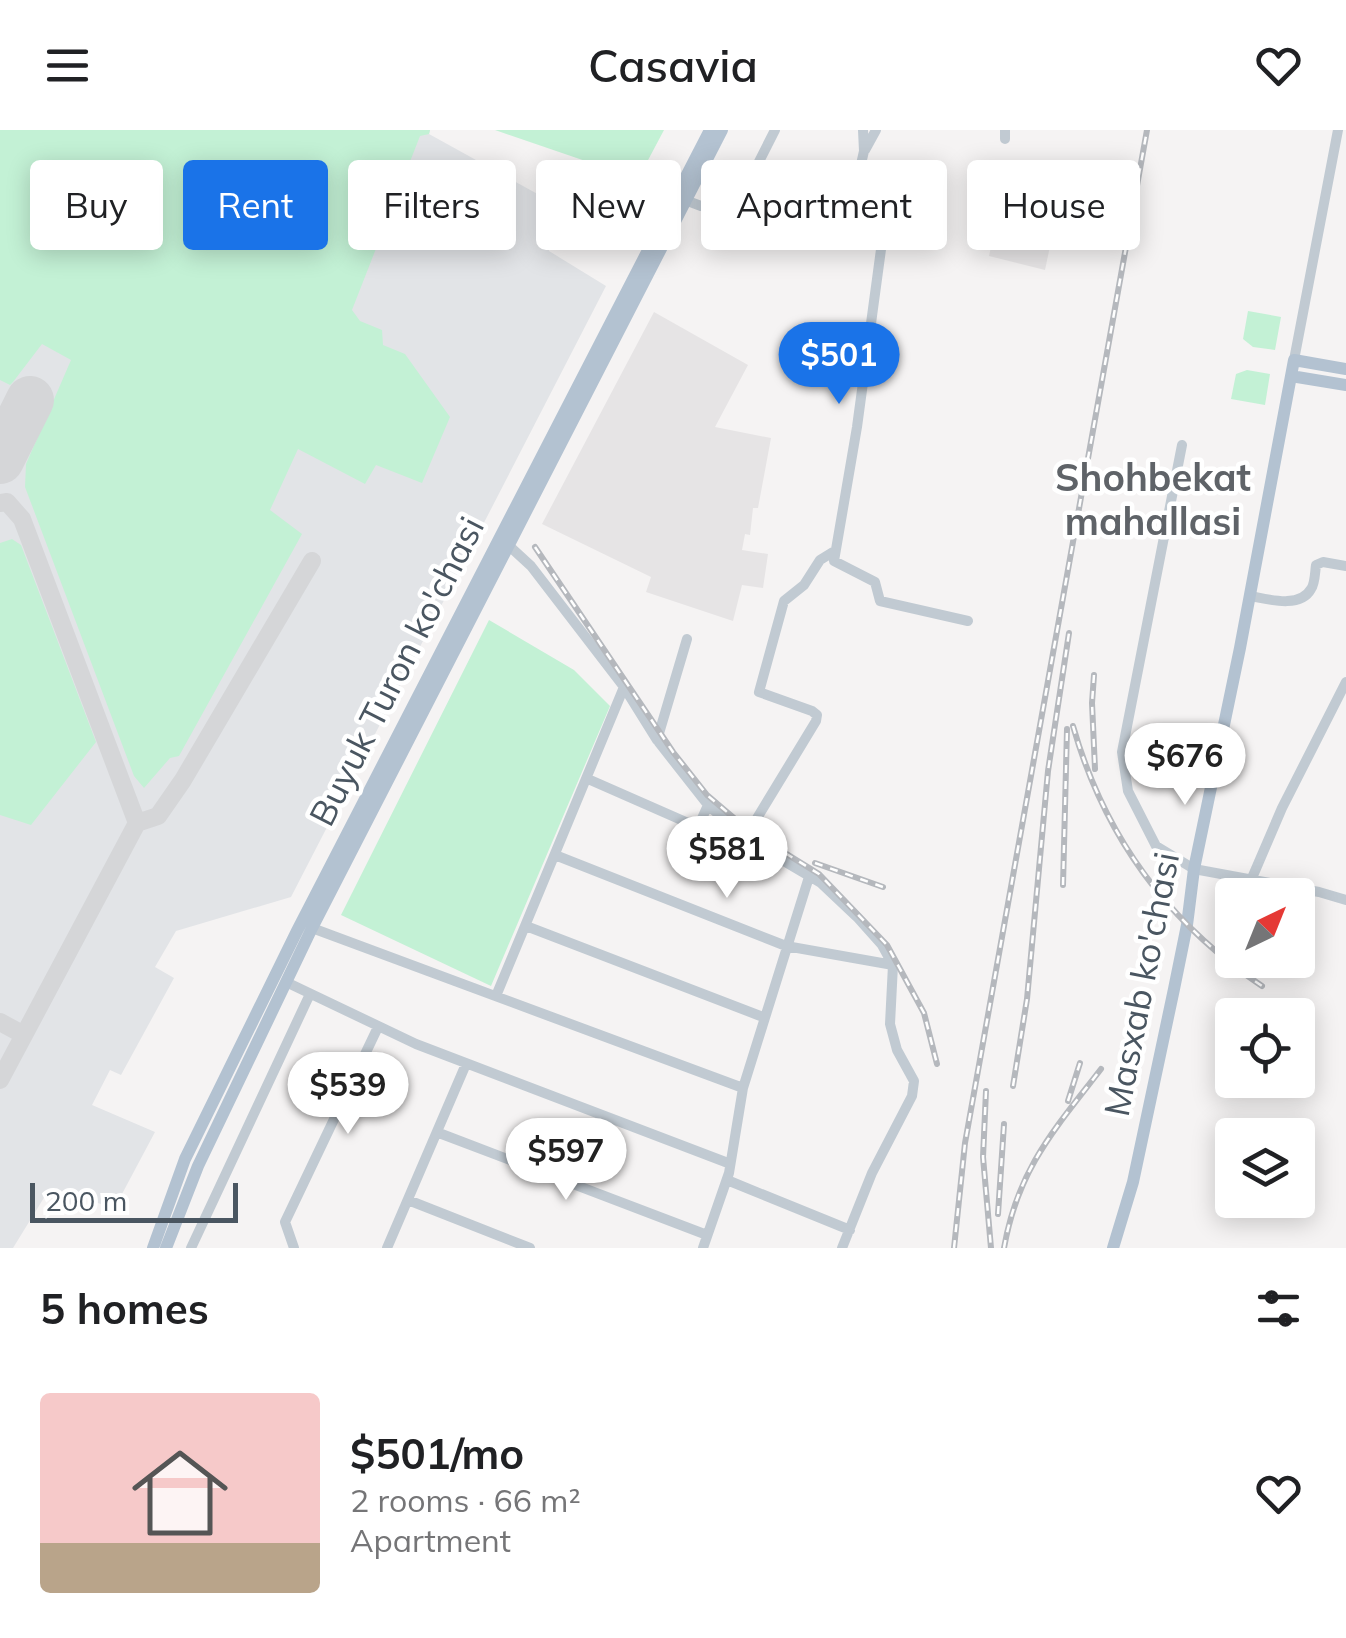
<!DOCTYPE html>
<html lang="en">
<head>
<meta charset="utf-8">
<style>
	:root { --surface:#fff; --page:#f2f2f2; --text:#202124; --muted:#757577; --line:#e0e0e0; --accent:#1a73e8 }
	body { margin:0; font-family:Mulish,sans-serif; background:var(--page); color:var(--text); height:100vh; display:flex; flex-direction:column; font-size:38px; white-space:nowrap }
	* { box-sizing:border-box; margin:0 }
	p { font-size:32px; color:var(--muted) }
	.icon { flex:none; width:55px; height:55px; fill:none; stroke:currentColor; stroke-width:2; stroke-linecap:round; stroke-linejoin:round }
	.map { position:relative; height:1118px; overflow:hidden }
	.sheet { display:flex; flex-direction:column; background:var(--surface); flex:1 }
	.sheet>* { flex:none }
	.top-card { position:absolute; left:30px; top:30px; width:1288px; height:90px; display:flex; gap:20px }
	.needle { width:65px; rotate:43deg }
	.buttons { position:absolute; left:1215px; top:748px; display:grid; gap:20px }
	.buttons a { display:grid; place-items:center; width:100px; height:100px; border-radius:10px; background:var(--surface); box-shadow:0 5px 25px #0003; font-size:50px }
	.scale { position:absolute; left:30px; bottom:25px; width:208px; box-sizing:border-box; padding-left:10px; border:5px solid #4a5661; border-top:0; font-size:28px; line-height:35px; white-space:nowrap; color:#4a5661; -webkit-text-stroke:8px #fff; paint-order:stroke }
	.price { position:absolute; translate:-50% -85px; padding:0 22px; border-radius:35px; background:#fff; color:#222; font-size:32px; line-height:65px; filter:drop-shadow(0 2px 5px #0008) }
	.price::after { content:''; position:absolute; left:50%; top:60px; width:30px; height:22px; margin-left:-15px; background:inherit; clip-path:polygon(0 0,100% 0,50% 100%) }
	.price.active { background:var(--accent); color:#fff }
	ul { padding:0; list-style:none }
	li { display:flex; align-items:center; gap:30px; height:250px; padding:0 40px }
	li+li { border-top:2px solid var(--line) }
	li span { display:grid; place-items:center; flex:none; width:280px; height:200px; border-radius:10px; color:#555 }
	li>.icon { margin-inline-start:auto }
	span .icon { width:120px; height:120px; fill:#fffc; stroke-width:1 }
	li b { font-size:42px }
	h2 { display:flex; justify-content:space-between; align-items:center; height:120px; padding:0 40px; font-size:42px }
	.chip { padding:0 35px; border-radius:10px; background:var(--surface); box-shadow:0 5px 25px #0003; font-size:35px; line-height:90px }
	.chip.active { background:var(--accent); color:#fff }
	header { display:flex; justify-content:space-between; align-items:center; height:130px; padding:0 40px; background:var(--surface); font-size:45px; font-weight:600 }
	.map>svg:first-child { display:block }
</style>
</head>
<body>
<header><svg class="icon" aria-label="menu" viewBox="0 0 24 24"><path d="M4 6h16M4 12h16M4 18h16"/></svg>Casavia<svg class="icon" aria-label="heart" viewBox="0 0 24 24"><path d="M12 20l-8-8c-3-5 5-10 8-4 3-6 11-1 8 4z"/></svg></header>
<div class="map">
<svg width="1346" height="1118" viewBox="0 0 1346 1118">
	<rect width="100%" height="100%" fill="#f5f3f3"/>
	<path fill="#e6e4e5" d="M1009,36L1065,45L1045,140L989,126Z
		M654,182L748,235L715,297L771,308L758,378H753L750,405L745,404L742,420L768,424L763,458L742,455L733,491L646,462L651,447L542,394Z"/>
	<path fill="#e2e4e7" d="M0,0H430L429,4L543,67L549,121L606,156L291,767L176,801L155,837L174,848L121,945L110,940L92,975L155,1002L114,1079L82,1067L72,1076L45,1066L13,1118H0Z"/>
	<path fill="#c3f1d5" d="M0,0H430L429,4L420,6L352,180L360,191L382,200L383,215L405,224L450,287L422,353L376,335L365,354L298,319L270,380L302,404L179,626L170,628L144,658L134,646L25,357L26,334L71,230L42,214L13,252L10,255L0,250Z
		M495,0H664L638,49Z
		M1248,181L1281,187L1275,220L1253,217L1243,209Z
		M1247,240L1270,244L1265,275L1231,269L1236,244Z
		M12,409L21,415L96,612L31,695L0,685V413Z
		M489,490L574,540L610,576L491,856L341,785Z"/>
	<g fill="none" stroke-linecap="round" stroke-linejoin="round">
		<path stroke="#d5d6d8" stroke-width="18" d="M0,373L7,372L22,389L137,693
			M0,892L24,905
			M0,950L137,693L158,686L183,650L312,431"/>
		<path stroke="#d5d6d8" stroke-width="48" d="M0,330L30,270"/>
		<path stroke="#c1cad2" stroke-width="10" d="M1005,0V9
			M865,20L876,0
			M685,70L701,76L837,97L882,112L857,297L834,431L875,452L880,471L968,491
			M734,81L775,0
			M837,97L857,52L864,21L863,0
			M1294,230L1338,0
			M1182,315L1122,622L1128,661L1156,716L1194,739L1319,762L1346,770
			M506,413L531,436L624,557L657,610L708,675L745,708L821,753L857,787L882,815L893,835L890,894L897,920L914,951L912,966L872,1043L842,1118
			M1250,466C1267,469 1300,479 1311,459C1315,454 1315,442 1316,435L1323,432L1346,436
			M657,610L687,509
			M588,649L695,696L699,695L708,675
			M745,708L816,591L817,585L812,581L759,562L784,471L804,455L820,430L833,422
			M555,725L786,816L893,835
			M1252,748L1282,678L1346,552
			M526,796L763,887
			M312,798L743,958
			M286,852L416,914L728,1033
			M496,866L624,557
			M439,1003L707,1105
			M727,1050L850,1100
			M408,1070L530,1118
			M191,1118L310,864
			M294,1118L285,1092L378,897
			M387,1118L466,934
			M703,1118L729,1043L743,958L809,747"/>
		<path stroke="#b3c2d1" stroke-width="12" d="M1291,246L1346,255
			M153,1118L185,1029L297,801L710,0
			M166,1118L198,1036L312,798L722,0
			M1113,1118L1133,1052L1174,859L1187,795L1194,739L1240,518L1294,230L1346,239"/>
		<g stroke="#b5b8bd" stroke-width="6">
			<path id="rail" d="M535,417L673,622L707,665L748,700L819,744L887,815L924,883L937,934
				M1094,545L1092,573L1095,639
				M1073,596C1104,705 1168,793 1262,856
				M815,733L883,757
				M1063,755L1067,599
				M1013,956L1027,869L1048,641L1069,503
				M986,961L983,1027L991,1118
				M1068,971L1080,933
				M998,1084L1004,994
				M954,1118L965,1013L1147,0
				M1004,1118C1018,1039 1054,1000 1101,939"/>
		</g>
		<use href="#rail" stroke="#fff" stroke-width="2.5" stroke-dasharray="8" stroke-linecap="butt"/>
	</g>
	<g text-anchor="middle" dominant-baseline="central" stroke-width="9" stroke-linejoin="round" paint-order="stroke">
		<g font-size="35" fill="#4a5661" stroke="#fff">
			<text transform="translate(396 541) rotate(-63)">Buyuk Turon ko'chasi</text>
			<text transform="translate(1141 854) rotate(-79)">Masxab ko'chasi</text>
		</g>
		<g font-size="38" font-weight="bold" fill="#5f6368" stroke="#fff">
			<text x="1153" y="347">Shohbekat<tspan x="1153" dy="44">mahallasi</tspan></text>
		</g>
	</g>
</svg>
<div class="buttons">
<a><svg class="needle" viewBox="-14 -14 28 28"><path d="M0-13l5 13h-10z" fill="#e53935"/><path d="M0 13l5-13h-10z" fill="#757577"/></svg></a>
<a><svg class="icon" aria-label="locate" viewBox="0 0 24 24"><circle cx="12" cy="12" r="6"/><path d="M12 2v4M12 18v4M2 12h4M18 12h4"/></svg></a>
<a><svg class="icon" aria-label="layers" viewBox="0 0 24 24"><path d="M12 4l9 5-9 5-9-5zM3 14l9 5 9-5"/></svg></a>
</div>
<div class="scale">200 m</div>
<b class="price active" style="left:839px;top:277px">$501</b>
<b class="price" style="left:1185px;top:678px">$676</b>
<b class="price" style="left:727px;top:771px">$581</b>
<b class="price" style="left:348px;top:1007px">$539</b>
<b class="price" style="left:566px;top:1073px">$597</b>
<div class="top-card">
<a class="chip">Buy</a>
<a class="chip active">Rent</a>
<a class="chip">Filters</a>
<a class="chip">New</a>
<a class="chip">Apartment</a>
<a class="chip">House</a>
</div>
</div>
<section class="sheet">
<h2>5 homes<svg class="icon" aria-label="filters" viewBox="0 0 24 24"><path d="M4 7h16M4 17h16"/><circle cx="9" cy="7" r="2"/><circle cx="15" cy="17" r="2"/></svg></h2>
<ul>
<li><span style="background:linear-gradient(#f6c9c9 75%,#b9a48a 0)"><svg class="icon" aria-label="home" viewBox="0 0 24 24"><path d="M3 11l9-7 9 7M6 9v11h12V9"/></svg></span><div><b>$501/mo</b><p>2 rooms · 66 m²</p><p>Apartment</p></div><svg class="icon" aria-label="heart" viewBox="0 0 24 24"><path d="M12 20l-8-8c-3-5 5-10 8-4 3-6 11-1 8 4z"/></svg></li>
</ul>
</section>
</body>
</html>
